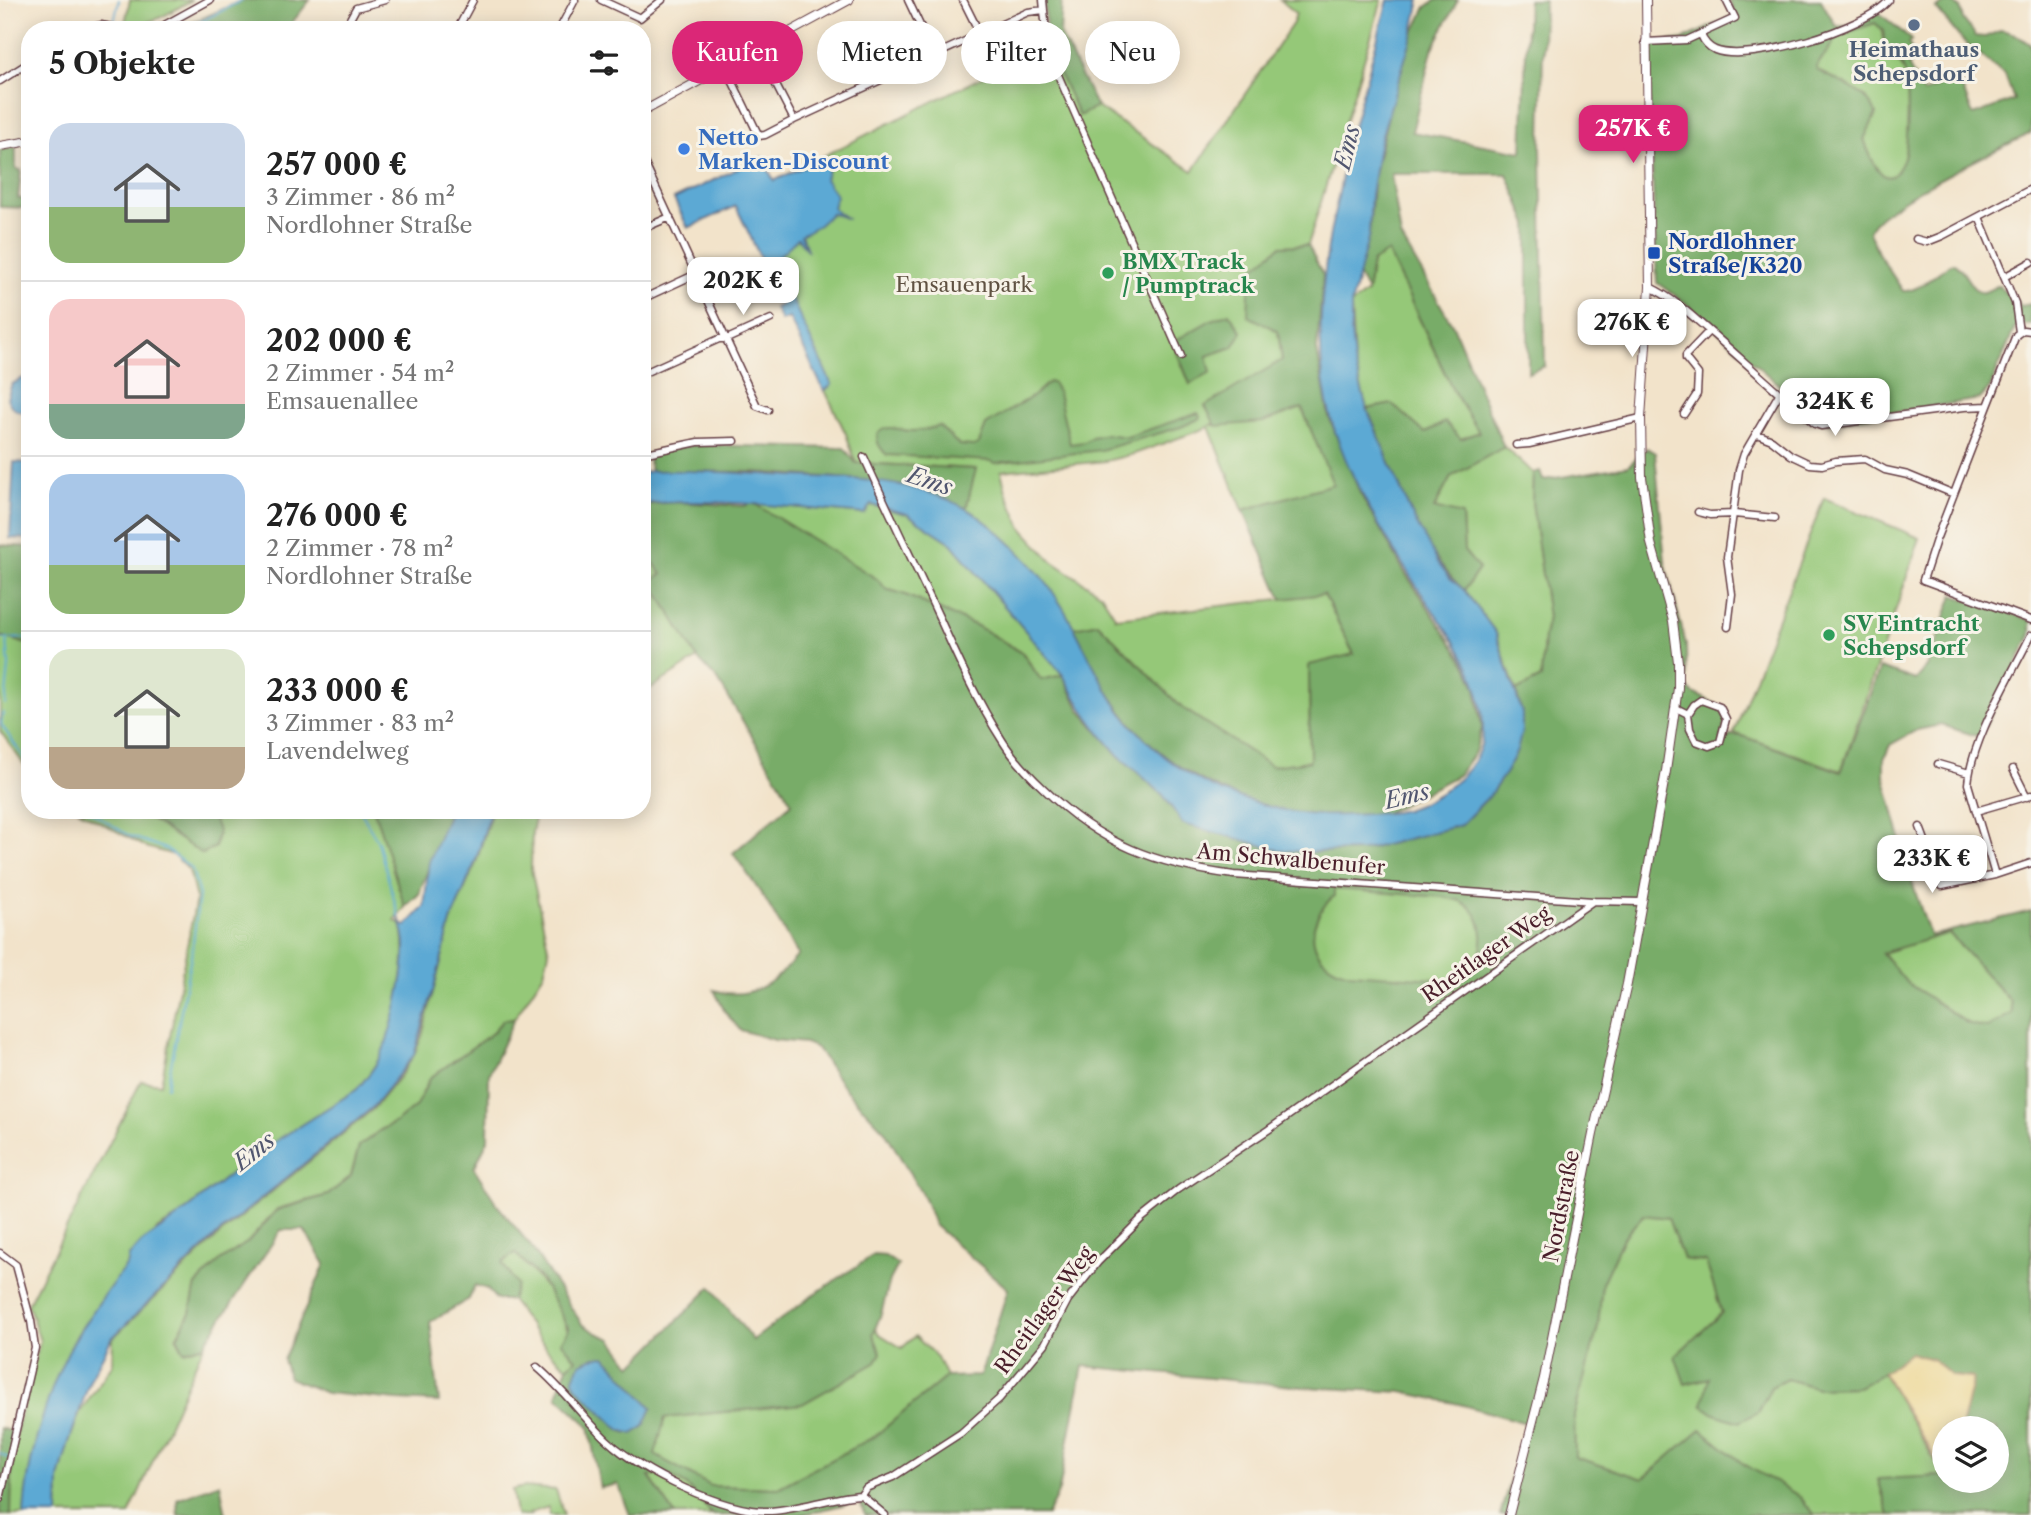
<!DOCTYPE html>
<html lang="de">
<head>
<meta charset="utf-8">
<style>
	:root { --surface:#fff; --page:#f2f2f2; --text:#222; --muted:#767676; --line:#e0e0e0; --accent:#db2777 }
	body { margin:0; font-family:"Libre Caslon Text",serif; background:var(--page); color:var(--text); height:100vh; display:flex; flex-direction:column; font-size:26px; white-space:nowrap }
	* { box-sizing:border-box; margin:0 }
	p { font-size:23px; color:var(--muted) }
	.icon { flex:none; width:38px; height:38px; fill:none; stroke:currentColor; stroke-width:2; stroke-linecap:round; stroke-linejoin:round }
	.map { position:relative; flex:1; overflow:hidden }
	.details { position:absolute; left:21px; top:21px; width:630px; height:798px; display:flex; flex-direction:column; background:var(--surface); border-radius:28px; box-shadow:0 4px 18px #0003 }
	.details>* { flex:none }
	.guide { position:absolute; left:672px; top:21px; width:665px; height:63px; display:flex; gap:14px }
	.controls { position:absolute; left:1932px; top:1416px; display:grid; gap:14px }
	.controls a { display:grid; place-items:center; width:77px; height:77px; border-radius:50%; background:var(--surface); box-shadow:0 4px 18px #0003; font-size:35px }
	.price { position:absolute; translate:-50% -60px; padding:0 16px; border-radius:14px; background:#fff; color:#222; font-size:23px; line-height:46px; filter:drop-shadow(0 2px 4px #0008) }
	.price::after { content:''; position:absolute; left:50%; top:42px; width:21px; height:16px; margin-left:-10px; background:inherit; clip-path:polygon(0 0,100% 0,50% 100%) }
	.price.active { background:var(--accent); color:#fff }
	ul { padding:0; list-style:none }
	li { display:flex; align-items:center; gap:21px; height:175px; padding:0 28px }
	li+li { border-top:2px solid var(--line) }
	li span { display:grid; place-items:center; flex:none; width:196px; height:140px; border-radius:21px; color:#555 }
	li>.icon { margin-inline-start:auto }
	span .icon { width:84px; height:84px; fill:#fffc; stroke-width:1 }
	li b { font-size:30px }
	h2 { display:flex; justify-content:space-between; align-items:center; height:84px; padding:0 28px; font-size:30px }
	.pill { padding:0 24px; border-radius:32px; background:var(--surface); box-shadow:0 4px 18px #0003; font-size:24px; line-height:63px }
	.pill.active { background:var(--accent); color:#fff }
	.map>svg:first-child { display:block }
</style>
</head>
<body>
<div class="map">
<svg width="2031" height="1515" viewBox="0 0 2031 1515">
	<rect width="100%" height="100%" fill="#f7f3e8"/>
	<filter id="ink" filterUnits="userSpaceOnUse"><feTurbulence type="fractalNoise" baseFrequency=".0143" numOctaves="2"/><feDisplacementMap in="SourceGraphic" scale="14" xChannelSelector="R" yChannelSelector="G"/><feConvolveMatrix kernelMatrix="1 2 1 2 8 2 1 2 1" color-interpolation-filters="sRGB"/></filter>
	<filter id="wash" filterUnits="userSpaceOnUse"><feTurbulence type="fractalNoise" baseFrequency=".00686" numOctaves="4" result="noise"/><feDisplacementMap in="SourceGraphic" scale="28" xChannelSelector="R" yChannelSelector="G"/><feGaussianBlur stdDeviation="1.57" result="paint"/><feColorMatrix in="noise" values="0 0 0 0 0 0 0 0 0 0 0 0 0 0 0 0 0 1.4 0 .05"/><feComposite in="paint" operator="in"/></filter>
	<g filter="url(#wash)">
		<rect width="100%" height="100%" fill="#f2e3ca"/>
		<path fill="#95c878" stroke="#707452" stroke-width="2" fill-rule="evenodd" d="M130,0H192C170,12 151,27 125,23Z
			M1280,0H1382L1308,245L1280,246L1278,331L1282,360L1211,425L1263,422L1302,408L1334,485L1243,510L1209,427L1134,454L1106,461L1001,471L1006,492L1022,528L1052,561L1101,594L1116,618L1324,594L1354,655L1309,665L1310,761L1271,766L1181,707L1098,623L1074,628C1048,579 1010,542 966,509L975,469L856,463L846,434L736,206L688,228L674,199L762,157L774,181L1046,45L1079,115L1097,107L1193,171L1293,23L1296,13ZM1173,343L1233,347L1207,356L1190,384Z
			M1875,23C1886,31 1880,37 1885,47C1890,57 1901,61 1905,73C1909,88 1909,145 1903,160C1887,200 1870,158 1864,139L1876,114L1854,90L1817,70L1816,67L1839,35Z
			M1388,252L1453,391L1479,432L1461,439L1425,434L1392,404L1367,409L1354,361L1351,305L1367,292L1372,262Z
			M1504,447L1533,473L1532,502L1548,617L1544,637L1541,678L1516,691L1496,633L1464,590L1479,569L1464,551L1462,516L1434,509L1451,477Z
			M1824,498L1920,538L1841,771L1734,733Z
			M753,503L864,514L871,505L907,514L950,542L1063,675L1041,680L1023,653L977,626L903,594L886,589L876,579Z
			M642,548L662,574L651,582L698,658L642,694Z
			M0,636L30,645V773L0,731Z
			M78,810H137L202,854L215,847L218,831L209,810H374L405,907L395,921L401,924C411,955 395,1030 379,1059C373,1070 365,1080 356,1090L268,1146L234,1171L178,1217L158,1229L128,1263L77,1335L54,1384L34,1449L29,1474L24,1515H10L12,1457L16,1433L40,1341L28,1304L141,1081L161,1084L196,899L189,870L174,855L146,847Z
			M492,810H537L532,832L531,869L549,952L544,973L514,1019L503,1020L491,1034L430,1078L417,1105L396,1122L380,1130L359,1146L351,1176L328,1195L277,1209L248,1242L220,1261L196,1285L190,1313L176,1337L184,1351L204,1345L129,1515H58L59,1478L68,1445L80,1412L112,1365L113,1338L219,1235L373,1109L401,1075L414,1055L422,1036L452,918L476,863Z
			M1300,884L1582,903L1366,1054L1281,953Z
			M1949,933L2010,1001L2013,1013L1987,1029L1967,1023L1906,982L1882,952Z
			M1643,1215L1668,1218L1683,1259L1706,1262L1722,1313L1675,1356L1759,1411L1771,1387L1787,1379L1818,1388L1858,1387L1883,1373L1944,1476L1878,1480L1889,1515H1815L1799,1496L1742,1463L1701,1429L1643,1479L1575,1457L1574,1415L1598,1327L1602,1283L1623,1238Z
			M514,1252C549,1287 565,1311 576,1359L567,1367L548,1350L511,1300L517,1285L502,1263Z
			M875,1326L878,1333L902,1348L915,1336L937,1357L946,1377L874,1437L778,1488L711,1486L654,1455L664,1418L802,1404L875,1363L881,1353L872,1334Z
			M663,1472L686,1485L713,1515H675L649,1476Z
			M524,1487L556,1490L564,1515H550L548,1507L530,1513L531,1515H516L512,1490Z"/>
		<path fill="#78ac68" stroke="#61664a" stroke-width="2" fill-rule="evenodd" d="M243,0H310L286,30H176Z
			M1045,0H1062L1060,34L1097,107L1079,116L1046,45Z
			M1436,0H1458L1432,50L1412,132L1522,152L1528,0H1544L1541,148L1545,366L1528,373V224L1507,174H1391L1401,237L1453,326L1504,447L1451,477L1434,508L1462,515L1464,551L1479,569L1464,590C1416,548 1394,467 1367,409L1392,404L1425,433L1445,422L1461,439L1479,432L1453,390L1388,252L1372,262L1367,292L1358,275L1369,234L1374,174L1390,107L1412,36L1426,7Z
			M1729,0H1821L1836,26C1849,28 1868,21 1878,12L1912,40L1908,43L1917,60L1908,65L1923,93L1958,76L1973,115L2014,100L2005,75L1961,39L1936,8L1949,1L1960,7L1963,19L1976,36L1985,37L2002,30L2015,34L2031,45V133C2003,147 1873,207 1869,232L1878,253L1903,291C1918,293 1938,271 1952,263C1966,268 1971,295 1984,292C1988,291 1995,287 1999,285C2004,295 2015,297 2021,306L2031,304V325L2021,324L2015,327L1990,388L1980,399L1828,423L1819,420L1683,301L1657,283L1647,44L1684,39L1735,15ZM1875,23L1883,30L1885,48C1893,55 1902,62 1905,73C1909,89 1909,145 1903,160C1887,200 1870,158 1864,139L1876,114C1870,92 1836,81 1817,70L1816,67L1839,35Z
			M16,147V169L21,170L18,198L30,201V208L0,207V150Z
			M1308,245L1323,275L1317,350L1329,417L1360,493L1404,571L1467,666L1476,688L1482,728L1475,752L1458,775L1384,814C1369,813 1356,816 1341,817C1324,818 1304,815 1288,812C1223,798 1162,765 1122,712C1103,687 1088,657 1074,628L1098,623L1181,707L1271,766L1310,761L1309,665L1354,654L1324,594L1282,599L1243,510L1333,484L1302,408L1263,422L1216,426L1205,406L1282,360L1278,331L1248,316L1250,271L1280,246Z
			M1229,313L1242,332L1233,347L1207,356L1211,372L1190,384L1173,342L1211,320Z
			M1049,382L1054,384L1058,393L1070,444L1084,442L1092,437L1106,434L1127,437L1198,413L1201,418L1181,427L1101,450L995,463L991,461L887,455C877,446 870,430 889,428C897,427 904,431 911,431C921,431 930,429 939,426L959,445L974,446L979,443L986,425L1033,396Z
			M695,445L844,448L856,463L976,469L966,509L923,490L853,479L753,472L651,471L647,454Z
			M1647,448L1655,453L1665,562L1686,645L1687,687L1693,693L1716,704L1726,719L1721,738L1725,740L1731,735L1742,736L1841,772L1880,668L1916,680L1927,667L1953,595L2031,620V635L1980,737L1941,725L1917,730L1890,745L1884,759V775L1913,885L1930,936L2031,911V1515H1889L1878,1479L1944,1476V1480H1997V1428H1961L1972,1378L1952,1376L1932,1359L1883,1373L1858,1387L1818,1388L1787,1379L1771,1387L1759,1411L1740,1422L1714,1414L1702,1405L1709,1378L1685,1384L1675,1356L1722,1313L1706,1262L1683,1259L1668,1218L1643,1215L1623,1238L1602,1283L1598,1327L1574,1415L1575,1457L1643,1479L1701,1429L1742,1463L1799,1496L1815,1515H1500L1526,1423L1459,1404L1402,1392L1303,1387L1083,1366L1059,1491L1047,1515H865L859,1501L800,1515H713L686,1485L663,1472L649,1477L675,1515H630L618,1484L600,1488L589,1426L557,1396L567,1367L576,1359L561,1342L569,1329L541,1279L515,1253L502,1263L517,1285L511,1300H497L487,1289L475,1285L469,1299L430,1322L439,1402L397,1400L326,1393L289,1378L283,1360L325,1264L304,1230H281L204,1345L184,1351L177,1337L190,1313L196,1285L220,1261L248,1242L277,1210L328,1195L351,1176L359,1146L381,1130L396,1122L417,1105L430,1078L491,1034L503,1020L514,1019L489,1074L488,1140L474,1168L498,1206L530,1245L582,1324L597,1333L612,1339L632,1366L711,1287L753,1340L813,1295L874,1255L885,1256L898,1265L890,1280L881,1314L873,1334L881,1353L875,1363L802,1404L665,1418L655,1455L711,1486L778,1488L874,1437L946,1377L980,1376L1008,1289L934,1225L924,1198L885,1131L845,1089L817,1048L805,1043L774,1040L740,1030L725,1012L714,990C749,1002 777,982 798,955L765,899L733,853L792,803L718,680L697,658L651,581L662,574L642,548V505L675,502L744,506L753,503L877,579L886,589L903,594L977,626L1023,654L1041,680L1063,675L1080,710L1118,755L1163,795L1183,823L1279,850L1307,852L1361,851L1461,825L1489,796L1506,772L1517,751L1522,713L1516,691L1541,678L1544,637L1548,617L1532,502L1533,473L1540,471L1543,480L1628,466ZM1334,889L1444,897C1449,899 1455,899 1460,901C1485,912 1488,946 1473,967C1468,974 1458,977 1450,980L1350,973C1307,963 1302,924 1334,896ZM1949,933L2010,1001L2012,1013L1987,1028L1967,1023L1906,982L1882,953ZM595,1357L644,1426C636,1434 630,1435 620,1430L580,1364Z
			M0,545L30,547V645L0,636Z
			M137,810H210L218,831L215,847L202,854Z
			M374,810H450L419,894L405,907Z
			M0,1428L13,1432L11,1515H0Z
			M220,1483L226,1515H178L177,1499Z"/>
		<path fill="#eeda9e" stroke="#9c7c64" stroke-width="2" d="M1910,1353L1932,1359L1952,1376L1973,1378L1961,1428H1944V1473L1883,1373Z"/>
		<path fill="#5ba9d4" stroke="#526480" stroke-width="2" d="M1388,0H1420L1412,36L1379,145L1371,195L1369,234L1351,305V330L1354,361L1367,409L1410,511L1438,562L1450,578L1464,590L1496,633L1522,713V731L1517,751L1506,772L1489,796L1461,825L1361,851L1307,852L1279,850L1183,824L1163,795L1118,755L1102,736L1082,708L1063,675L950,542L907,514L871,505L864,514C790,507 716,498 642,504V473L651,471C697,470 743,473 790,476C849,478 912,479 965,508C999,527 1042,572 1062,606C1083,641 1098,680 1122,713C1146,744 1181,773 1217,789C1234,797 1253,801 1271,807C1305,817 1334,816 1368,814C1386,813 1398,814 1416,806C1446,793 1482,768 1483,731C1484,667 1443,629 1412,579C1380,529 1348,476 1331,419C1315,361 1320,299 1329,240C1333,213 1342,188 1344,160Z
			M762,157L774,181L824,157L830,162L825,179L836,195L833,209L848,219L832,213L819,225L801,235L808,252L798,238L774,261L832,385L824,391L789,318L781,321L775,308L782,304L736,206L688,228L674,199Z
			M23,378L30,379V411C19,414 11,409 7,398L12,384Z
			M14,462L30,463L28,539L10,538Z
			M450,810H491L475,863L452,918L434,988L414,1055L372,1108L218,1234L112,1338L90,1380L68,1445L59,1478L58,1515H24C26,1462 50,1379 78,1334C93,1309 111,1286 128,1263L129,1256L142,1242L178,1217L234,1171L268,1146L356,1090C365,1080 373,1070 379,1059C392,1034 409,963 404,936C403,929 400,921 398,915L403,925L406,926L424,907L429,862Z
			M605,1356L652,1408L644,1426L633,1434L620,1430L576,1387L573,1380L580,1364L595,1357Z"/>
		<g fill="none" stroke-linecap="round" stroke-linejoin="round">
			<path stroke="#5ba9d4" stroke-width="2" d="M113,26L119,0
				M185,30L242,0
				M0,639L30,638
				M5,704L9,666L7,640
				M3,713L1,724L30,767
				M88,810L130,836L166,849L192,869L199,895L192,951L167,1087
				M360,810L378,842L399,917
				M0,1453L8,1458"/>
		</g>
	</g>
	<g filter="url(#ink)">
		<g fill="none" stroke-linecap="round" stroke-linejoin="round">
			<g stroke="#633c43" stroke-width="9">
				<path id="minor" d="M601,0L640,18L662,0
					M908,0L934,55
					M963,0L980,34
					M1043,0L1048,52L1181,356
					M81,30L101,25L126,30
					M151,30L161,27L210,0
					M344,30L356,8L385,0
					M457,30L473,0
					M559,30L575,0
					M1701,35C1704,42 1708,47 1715,50C1749,64 1867,28 1889,0
					M1645,42L1687,40L1735,18L1726,0
					M758,50L794,120L1028,12L1044,10
					M726,68L759,136L765,135L794,120
					M0,81L30,62
					M642,158L757,406L768,410
					M1979,217L2015,303L2019,332
					M642,229L670,217
					M1916,239L1927,242L1942,236L2031,189
					M2004,277L2031,262
					M1650,287C1675,299 1693,317 1714,335C1748,365 1781,395 1815,424L1821,426L1964,407L1988,406L2016,335L2023,330L2031,331
					M642,299L696,274
					M642,374L719,339H727L771,319
					M1988,406L1936,540L1923,580L2031,620
					M1684,414L1697,394L1698,374L1686,359V355L1709,331
					M1757,434L1772,440L1791,455L1810,464L1822,465L1836,461L1865,459L1885,470L1908,475L1954,494
					M1516,445L1529,444L1641,418
					M642,454L698,442L735,441
					M864,457C888,511 914,563 939,617C958,659 977,701 1002,740C1013,758 1028,774 1044,789C1100,844 1157,865 1234,875L1593,901L1641,902
					M1698,512L1710,515L1734,514L1775,518
					M1728,627L1732,594L1727,557L1739,470L1744,454L1779,394
					M1676,708L1688,714L1690,729L1696,741L1709,746L1720,742L1726,719L1720,707L1701,700L1694,705L1688,714
					M1938,764L1969,773
					M2013,769L2027,797
					M1976,811L2031,795
					M1920,827L1942,886L1995,875L2031,863
					M1995,875L1968,784C1972,738 2010,678 2031,635
					M0,1253L16,1265L31,1321L35,1348L0,1499
					M537,1367C563,1389 583,1417 607,1440C641,1472 725,1513 771,1511C802,1509 830,1497 861,1495L866,1488L893,1477L961,1433L999,1399L1045,1344L1068,1300L1098,1262L1141,1219L1179,1189L1268,1130L1593,901
					M861,1495L885,1515"/>
			</g>
			<g stroke="#633c43" stroke-width="10">
				<path id="tertiary" d="M642,112L849,0
					M0,146L30,141
					M1509,1515L1544,1378L1593,1134L1627,984L1666,771L1678,688V662L1673,621L1651,543L1642,477L1641,418L1650,287L1646,0"/>
			</g>
			<use href="#minor" stroke="#fff" stroke-width="6"/>
			<use href="#tertiary" stroke="#fff" stroke-width="8"/>
		</g>
	</g>
	<circle fill="#5c6f8a" stroke="#f7f3e8" stroke-width="2.5" cx="1914" cy="25" r="7"/>
	<circle fill="#3f7fe0" stroke="#f7f3e8" stroke-width="2.5" cx="684" cy="149" r="7"/>
	<rect fill="#1a4fb4" stroke="#f7f3e8" stroke-width="2.5" x="1647" y="246" width="14" height="14" rx="3.5"/>
	<g fill="#2e9e5b" stroke="#f7f3e8" stroke-width="2.5">
		<circle cx="1108" cy="273" r="7"/>
		<circle cx="1829" cy="635" r="7"/>
	</g>
	<g text-anchor="middle" dominant-baseline="central" stroke-width="6" stroke-linejoin="round" paint-order="stroke">
		<g font-size="21" font-weight="bold" fill="#4e5e75" stroke="#f7f3e8">
			<text x="1914" y="49">Heimathaus<tspan x="1914" dy="24">Schepsdorf</tspan></text>
		</g>
		<g font-size="21" font-weight="bold" fill="#366cbe" stroke="#f7f3e8" text-anchor="start">
			<text x="698" y="137">Netto<tspan x="698" dy="24">Marken-Discount</tspan></text>
		</g>
		<g font-size="21" font-weight="bold" fill="#164399" stroke="#f7f3e8" text-anchor="start">
			<text x="1668" y="241">Nordlohner<tspan x="1668" dy="24">Straße/K320</tspan></text>
		</g>
		<g font-size="21" font-weight="bold" fill="#27864d" stroke="#f7f3e8" text-anchor="start">
			<text x="1122" y="261">BMX Track<tspan x="1122" dy="24">/ Pumptrack</tspan></text>
			<text x="1843" y="623">SV Eintracht<tspan x="1843" dy="24">Schepsdorf</tspan></text>
		</g>
		<g font-size="21" fill="#605242" stroke="#f7f3e8">
			<text x="964" y="284">Emsauenpark</text>
		</g>
		<g font-size="21" fill="#4a1f2b" stroke="#f7f3e8">
			<text transform="translate(1291 859) rotate(5)">Am Schwalbenufer</text>
			<text transform="translate(1486 954) rotate(-35)">Rheitlager Weg</text>
			<text transform="translate(1561 1206) rotate(-79)">Nordstraße</text>
			<text transform="translate(1044 1310) rotate(-54)">Rheitlager Weg</text>
		</g>
		<g font-size="23" font-style="italic" fill="#51566f" stroke="#f7f3e8">
			<text transform="translate(1347 147) rotate(-76)">Ems</text>
			<text transform="translate(930 481) rotate(18)">Ems</text>
			<text transform="translate(1407 796) rotate(-14)">Ems</text>
			<text transform="translate(254 1151) rotate(-39)">Ems</text>
		</g>
	</g>
</svg>
<div class="controls">
<a><svg class="icon" aria-label="layers" viewBox="0 0 24 24"><path d="M12 4l9 5-9 5-9-5zM3 14l9 5 9-5"/></svg></a>
</div>
<b class="price active" style="left:1633px;top:165px">257K €</b>
<b class="price" style="left:743px;top:317px">202K €</b>
<b class="price" style="left:1632px;top:359px">276K €</b>
<b class="price" style="left:1835px;top:438px">324K €</b>
<b class="price" style="left:1932px;top:895px">233K €</b>
<div class="guide">
<a class="pill active">Kaufen</a>
<a class="pill">Mieten</a>
<a class="pill">Filter</a>
<a class="pill">Neu</a>
</div>
<section class="details">
<h2>5 Objekte<svg class="icon" aria-label="filters" viewBox="0 0 24 24"><path d="M4 7h16M4 17h16"/><circle cx="9" cy="7" r="2"/><circle cx="15" cy="17" r="2"/></svg></h2>
<ul>
<li><span style="background:linear-gradient(#c9d6e8 60%,#8fb573 0)"><svg class="icon" aria-label="home" viewBox="0 0 24 24"><path d="M3 11l9-7 9 7M6 9v11h12V9"/></svg></span><div><b>257 000 €</b><p>3 Zimmer · 86 m²</p><p>Nordlohner Straße</p></div></li>
<li><span style="background:linear-gradient(#f6c9c9 75%,#7fa58c 0)"><svg class="icon" aria-label="home" viewBox="0 0 24 24"><path d="M3 11l9-7 9 7M6 9v11h12V9"/></svg></span><div><b>202 000 €</b><p>2 Zimmer · 54 m²</p><p>Emsauenallee</p></div></li>
<li><span style="background:linear-gradient(#a9c7e8 65%,#8fb573 0)"><svg class="icon" aria-label="home" viewBox="0 0 24 24"><path d="M3 11l9-7 9 7M6 9v11h12V9"/></svg></span><div><b>276 000 €</b><p>2 Zimmer · 78 m²</p><p>Nordlohner Straße</p></div></li>
<li><span style="background:linear-gradient(#dfe7d0 70%,#b9a48a 0)"><svg class="icon" aria-label="home" viewBox="0 0 24 24"><path d="M3 11l9-7 9 7M6 9v11h12V9"/></svg></span><div><b>233 000 €</b><p>3 Zimmer · 83 m²</p><p>Lavendelweg</p></div></li>
</ul>
</section>
</div>
</body>
</html>
